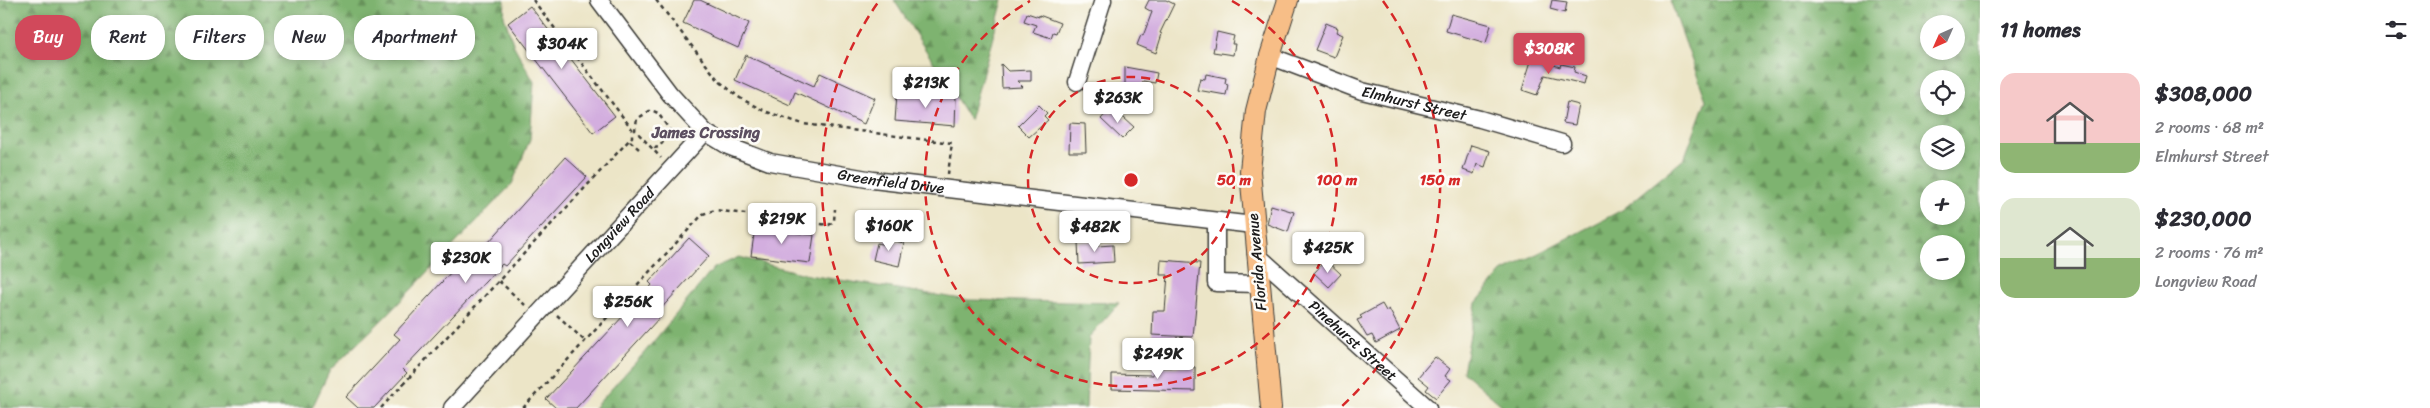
<!DOCTYPE html>
<html lang="en">
<head>
<meta charset="utf-8">
<style>
	:root { --surface:#fff; --page:#f7f7f7; --text:#2b2b33; --muted:#7c7c81; --accent:#d1495b }
	body { margin:0; font-family:Sriracha,sans-serif; background:var(--page); color:var(--text); height:100vh; display:flex; flex-direction:column; font-size:19px; white-space:nowrap }
	* { box-sizing:border-box; margin:0 }
	p { font-size:16px; color:var(--muted) }
	.icon { flex:none; width:28px; height:28px; fill:none; stroke:currentColor; stroke-width:2; stroke-linecap:round; stroke-linejoin:round }
	.map { position:relative; flex:1; overflow:hidden }
	.details { display:flex; flex-direction:column; background:var(--surface); width:450px }
	.details>* { flex:none }
	.top-card { position:absolute; left:15px; top:15px; width:475px; height:45px; display:flex; gap:10px }
	.needle { width:32px; rotate:225deg }
	.fabs { position:absolute; left:1920px; top:15px; display:grid; gap:10px }
	.fabs a { display:grid; place-items:center; width:45px; height:45px; border-radius:50%; background:var(--surface); box-shadow:0 2px 8px #0003; font-size:25px }
	.price { position:absolute; translate:-50% -42px; padding:0 11px; border-radius:5px; background:#fff; color:#222; font-size:16px; line-height:32px; filter:drop-shadow(0 1px 2px #0008) }
	.price::after { content:''; position:absolute; left:50%; top:30px; width:15px; height:11px; margin-left:-8px; background:inherit; clip-path:polygon(0 0,100% 0,50% 100%) }
	.price.current { background:var(--accent); color:#fff }
	ul { padding:0; list-style:none }
	li { display:flex; align-items:center; gap:15px; height:125px; padding:0 20px }
	li span { display:grid; place-items:center; flex:none; width:140px; height:100px; border-radius:15px; color:#555 }
	li>.icon { margin-inline-start:auto }
	span .icon { width:60px; height:60px; fill:#fffc; stroke-width:1 }
	li b { font-size:21px }
	h2 { display:flex; justify-content:space-between; align-items:center; height:60px; padding:0 20px; font-size:21px }
	.chip { padding:0 18px; border-radius:20px; background:var(--surface); box-shadow:0 2px 8px #0003; font-size:18px; line-height:45px }
	.chip.current { background:var(--accent); color:#fff }
	main { display:flex; flex:1; min-height:0 }
	.map>svg:first-child { display:block }
</style>
</head>
<body>
<main>
<div class="map">
<svg width="1980" height="408" viewBox="0 0 1980 408">
	<defs>
		<pattern id="forest-firs" width="22" height="20" patternUnits="userSpaceOnUse" patternTransform="scale(1.25)"><rect width="22" height="20" fill="#7eb36f"/><path d="M5 1l3.5 6h-7zM16 11l3.5 6h-7z" fill="#66915a"/></pattern>
	</defs>
	<rect width="100%" height="100%" fill="#fdfcf7"/>
	<filter id="ink" filterUnits="userSpaceOnUse"><feTurbulence type="fractalNoise" baseFrequency=".02" numOctaves="2"/><feDisplacementMap in="SourceGraphic" scale="10" xChannelSelector="R" yChannelSelector="G"/><feConvolveMatrix kernelMatrix="1 2 1 2 8 2 1 2 1" color-interpolation-filters="sRGB"/></filter>
	<filter id="wash" filterUnits="userSpaceOnUse"><feTurbulence type="fractalNoise" baseFrequency=".0096" numOctaves="4" result="noise"/><feDisplacementMap in="SourceGraphic" scale="20" xChannelSelector="R" yChannelSelector="G"/><feGaussianBlur stdDeviation="1.12" result="paint"/><feColorMatrix in="noise" values="0 0 0 0 0 0 0 0 0 0 0 0 0 0 0 0 0 1.4 0 .05"/><feComposite in="paint" operator="in"/></filter>
	<g filter="url(#wash)">
		<rect width="100%" height="100%" fill="#ece5c7"/>
		<path fill="url(#forest-firs)" stroke="#4d6846" fill-rule="evenodd" d="M0,0H505L504,16L514,46L534,82L530,139L512,184L387,315L330,370L312,408H0Z
			M894,0H1003L970,120Z
			M1670,0H1980V408H1505L1463,372L1476,303L1502,272L1622,210L1684,159L1706,100ZM1929,24H1956V51H1929ZM1929,79H1956V106H1929ZM1929,134H1956V161H1929ZM1929,189H1956V216H1929ZM1929,244H1956V271H1929Z
			M739,257L808,275L968,300L1119,303L1089,337L1086,408H594L644,353L714,268Z"/>
		<g id="blocks">
			<path fill="#d3aedf" d="M694,0H700L749,23L738,48L683,23Z
				M1149,0H1166L1174,4L1160,33L1162,34L1156,53L1137,45L1141,35L1143,36L1152,12L1145,8Z
				M1552,0L1567,2L1565,13L1550,9Z
				M530,6L615,116L593,133L508,23Z
				M1027,13L1039,17V15L1060,23L1056,33L1053,32L1051,38L1033,32L1036,25L1024,21Z
				M1451,14L1491,25L1486,43L1446,31Z
				M1326,23L1338,28L1336,32L1343,35L1334,57L1315,50Z
				M1217,32L1234,36L1232,44H1235L1233,55L1213,52Z
				M746,55L814,86L820,73L875,98L864,124L795,92L790,105L735,80Z
				M1532,58L1560,67L1561,64L1575,67L1574,72L1586,76L1584,84L1545,75L1537,95L1522,90Z
				M1001,64L1008,71L1031,70V81H1017L1023,87L1002,88Z
				M1125,67L1157,73L1155,83L1143,81L1141,90L1125,87Z
				M1206,74L1226,78L1225,83L1228,84L1226,95L1197,90L1200,78L1205,79Z
				M897,93L956,97L955,126L895,121Z
				M1567,102L1579,105L1575,125L1563,123Z
				M1039,105L1047,113L1044,116L1048,120L1029,137L1018,126Z
				M1115,110L1134,127L1122,139L1101,119L1108,111L1111,114Z
				M1070,123L1085,124L1086,152H1069Z
				M1471,145L1490,151L1485,167L1477,164L1474,174L1463,170Z
				M565,157L587,177L505,266L502,264L403,369L407,373L374,408H358L346,397L400,339L394,334L465,257L471,262Z
				M1271,205L1294,212L1288,232L1267,224Z
				M755,227L814,235L810,263L751,256Z
				M689,238L709,256L657,313L660,317L576,408H556L546,399L652,285L649,282Z
				M886,239L904,243L899,266L873,260L877,243L885,245Z
				M1097,241V246L1113,245L1114,262L1079,264L1078,242Z
				M1161,260L1200,263L1193,337L1152,335L1153,311H1165L1168,275H1160Z
				M1326,260L1341,274L1329,287L1314,273Z
				M1382,304L1386,311L1389,309L1400,330L1376,343L1372,335L1367,337L1357,320L1362,318L1360,316Z
				M1435,357L1450,369L1445,376L1451,380L1436,398L1426,390L1429,386L1418,377Z
				M1153,367H1195V391L1112,389V374L1153,375Z"/>
		</g>
	</g>
	<g filter="url(#ink)">
		<use href="#blocks" fill-opacity="0" stroke="#3b3a36" stroke-width="1"/>
		<g fill="none" stroke-linecap="round" stroke-linejoin="round">
			<g stroke="#3b3a36" stroke-width="19">
				<g id="minor">
					<path id="s1" d="M599,0L670,94L705,132L728,146L770,162L873,180L1253,225"/>
					<path id="s2" d="M1270,56L1362,91L1480,119L1562,143"/>
					<path d="M1077,82L1103,0"/>
					<path d="M1216,221V283L1259,284"/>
					<path id="s3" d="M1256,254L1428,408"/>
					<path id="s4" d="M452,408L705,132"/>
				</g>
			</g>
			<g stroke="#3b3a36" stroke-width="22">
				<path id="major" d="M1271,408L1250,171L1256,111L1270,56L1288,0"/>
			</g>
			<path stroke="#3b3a36" stroke-width="2.5" stroke-dasharray="4 4" stroke-linecap="butt" d="M656,0L719,81L740,98L764,111L803,124L952,143L948,174
				M630,141L639,149
				M654,148L659,147L671,132L658,113L651,110L637,119L635,130L661,158
				M499,281L525,305
				M557,315L585,341
				M381,408L632,137V129L629,125L533,0
				M523,408L703,214L715,210L829,225L834,221L835,209"/>
			<use href="#minor" stroke="#fff" stroke-width="16"/>
			<use href="#major" stroke="#f7be87" stroke-width="20"/>
		</g>
	</g>
	<g fill="none" stroke="#d62828" stroke-width="2.5" stroke-dasharray="9 6">
		<circle cx="1131" cy="180" r="103"/>
		<path d="M1232 1A206 206 0 1 1 1030 1"/>
		<path d="M922 408A309 309 0 0 1 879 1M1383 1A309 309 0 0 1 1340 408"/>
	</g>
	<g text-anchor="middle" dominant-baseline="central" stroke-width="5" stroke-linejoin="round" paint-order="stroke">
		<g font-size="15" fill="#1c1c1c" stroke="#fdfcf7">
			<text stroke="none"><textPath href="#s2" startOffset="152">Elmhurst Street</textPath></text>
			<text stroke="none"><textPath href="#s1" startOffset="364">Greenfield Drive</textPath></text>
			<text stroke="none"><textPath href="#s4" startOffset="248">Longview Road</textPath></text>
			<text transform="translate(1257 262) rotate(-95)">Florida Avenue</text>
			<text stroke="none"><textPath href="#s3" startOffset="130">Pinehurst Street</textPath></text>
		</g>
		<g font-size="16" font-weight="bold" fill="#5c4f60" stroke="#fdfcf7">
			<text x="706" y="132">James Crossing</text>
		</g>
	</g>
	<circle cx="1131" cy="180" r="8" fill="#d62828" stroke="#fdfcf7" stroke-width="2.5"/>
	<g font-size="15" text-anchor="middle" font-weight="bold" fill="#d62828" stroke="#fdfcf7" stroke-width="5" stroke-linejoin="round" paint-order="stroke">
		<text x="1234" y="185">50 m</text>
		<text x="1337" y="185">100 m</text>
		<text x="1440" y="185">150 m</text>
	</g>
</svg>
<div class="fabs">
<a><svg class="needle" viewBox="-14 -14 28 28"><path d="M0-13l5 13h-10z" fill="#e53935"/><path d="M0 13l5-13h-10z" fill="#7c7c81"/></svg></a>
<a><svg class="icon" aria-label="locate" viewBox="0 0 24 24"><circle cx="12" cy="12" r="6"/><path d="M12 2v4M12 18v4M2 12h4M18 12h4"/></svg></a>
<a><svg class="icon" aria-label="layers" viewBox="0 0 24 24"><path d="M12 4l9 5-9 5-9-5zM3 14l9 5 9-5"/></svg></a>
<a>+</a>
<a>−</a>
</div>
<b class="price" style="left:562px;top:70px">$304K</b>
<b class="price current" style="left:1549px;top:75px">$308K</b>
<b class="price" style="left:926px;top:109px">$213K</b>
<b class="price" style="left:1118px;top:124px">$263K</b>
<b class="price" style="left:782px;top:245px">$219K</b>
<b class="price" style="left:889px;top:252px">$160K</b>
<b class="price" style="left:1095px;top:253px">$482K</b>
<b class="price" style="left:1328px;top:274px">$425K</b>
<b class="price" style="left:466px;top:284px">$230K</b>
<b class="price" style="left:628px;top:328px">$256K</b>
<b class="price" style="left:1158px;top:380px">$249K</b>
<div class="top-card">
<a class="chip current">Buy</a>
<a class="chip">Rent</a>
<a class="chip">Filters</a>
<a class="chip">New</a>
<a class="chip">Apartment</a>
</div>
</div>
<section class="details">
<h2>11 homes<svg class="icon" aria-label="filters" viewBox="0 0 24 24"><path d="M4 7h16M4 17h16"/><circle cx="9" cy="7" r="2"/><circle cx="15" cy="17" r="2"/></svg></h2>
<ul>
<li><span style="background:linear-gradient(#f6c9c9 70%,#8fb573 0)"><svg class="icon" aria-label="home" viewBox="0 0 24 24"><path d="M3 11l9-7 9 7M6 9v11h12V9"/></svg></span><div><b>$308,000</b><p>2 rooms · 68 m²</p><p>Elmhurst Street</p></div></li>
<li><span style="background:linear-gradient(#dfe7d0 60%,#8fb573 0)"><svg class="icon" aria-label="home" viewBox="0 0 24 24"><path d="M3 11l9-7 9 7M6 9v11h12V9"/></svg></span><div><b>$230,000</b><p>2 rooms · 76 m²</p><p>Longview Road</p></div></li>
</ul>
</section>
</main>
</body>
</html>
